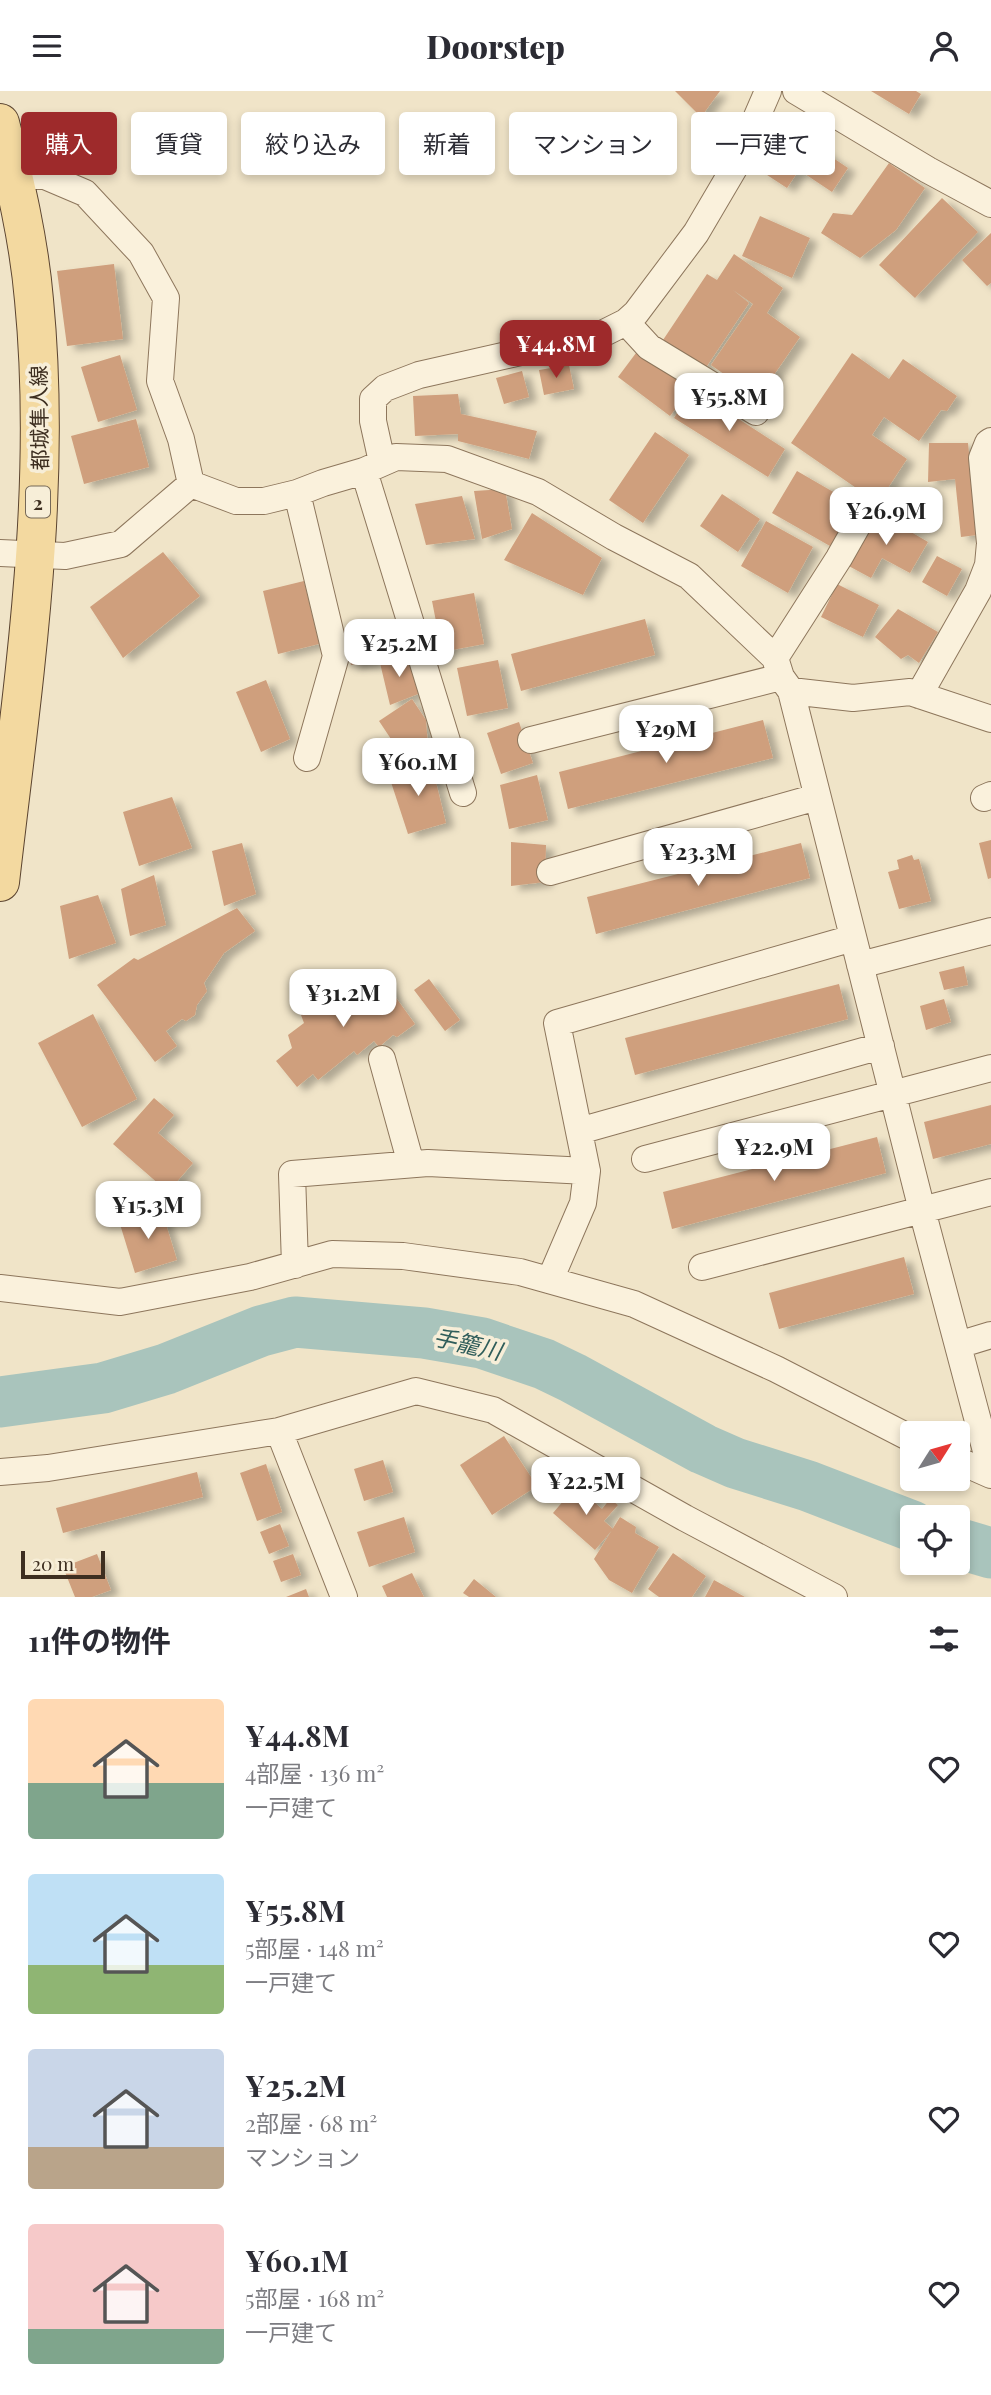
<!DOCTYPE html>
<html lang="ja">
<head>
<meta charset="utf-8">
<style>
	:root { --surface:#fff; --page:#f2f2f3; --text:#2b2b33; --muted:#7c7c81; --accent:#9e2a2b }
	body { margin:0; font-family:"Playfair Display","Noto Sans JP",serif; background:var(--page); color:var(--text); height:100vh; display:flex; flex-direction:column; font-size:26px; white-space:nowrap }
	* { box-sizing:border-box; margin:0 }
	p { font-size:23px; color:var(--muted) }
	.icon { flex:none; width:38px; height:38px; fill:none; stroke:currentColor; stroke-width:2; stroke-linecap:round; stroke-linejoin:round }
	.map { position:relative; height:1506px; overflow:hidden }
	.details { display:flex; flex-direction:column; background:var(--surface); flex:1 }
	.details>* { flex:none }
	.top-card { position:absolute; left:21px; top:21px; width:950px; height:63px; display:flex; gap:14px }
	.needle { width:46px; rotate:53deg }
	.fabs { position:absolute; left:900px; top:1330px; display:grid; gap:14px }
	.fabs a { display:grid; place-items:center; width:70px; height:70px; border-radius:7px; background:var(--surface); box-shadow:0 4px 10px #0003; font-size:35px }
	.scale { position:absolute; left:21px; bottom:18px; width:84px; box-sizing:border-box; padding-left:7px; border:4px solid #3d2e20; border-top:0; font-size:19px; line-height:24px; white-space:nowrap; color:#3d2e20; -webkit-text-stroke:5px #f7eed8; paint-order:stroke }
	.price { position:absolute; translate:-50% -60px; padding:0 16px; border-radius:14px; background:#fff; color:#222; font-size:23px; line-height:46px; filter:drop-shadow(0 2px 4px #0008) }
	.price::after { content:''; position:absolute; left:50%; top:42px; width:21px; height:16px; margin-left:-10px; background:inherit; clip-path:polygon(0 0,100% 0,50% 100%) }
	.price.on { background:var(--accent); color:#fff }
	ul { padding:0; list-style:none }
	li { display:flex; align-items:center; gap:21px; height:175px; padding:0 28px }
	li span { display:grid; place-items:center; flex:none; width:196px; height:140px; border-radius:7px; color:#555 }
	li>.icon { margin-inline-start:auto }
	span .icon { width:84px; height:84px; fill:#fffc; stroke-width:1 }
	li b { font-size:30px }
	h2 { display:flex; justify-content:space-between; align-items:center; height:84px; padding:0 28px; font-size:30px }
	.chip { padding:0 24px; border-radius:7px; background:var(--surface); box-shadow:0 4px 10px #0003; font-size:24px; line-height:63px }
	.chip.on { background:var(--accent); color:#fff }
	header { display:flex; justify-content:space-between; align-items:center; height:91px; padding:0 28px; background:var(--surface); font-size:32px; font-weight:800 }
	.map>svg:first-child { display:block }
</style>
</head>
<body>
<header><svg class="icon" aria-label="menu" viewBox="0 0 24 24"><path d="M4 6h16M4 12h16M4 18h16"/></svg>Doorstep<svg class="icon" aria-label="person" viewBox="0 0 24 24"><circle cx="12" cy="8" r="4"/><path d="M4 21q1-7 8-7t8 7"/></svg></header>
<div class="map">
<svg width="991" height="1506" viewBox="0 0 991 1506">
	<defs>
		<filter id="shadow"><feDropShadow dx="8" dy="4.5" stdDeviation="3.5" flood-color="#0004"/></filter>
	</defs>
	<rect width="100%" height="100%" fill="#f0e4c8"/>
	<g fill="none" stroke-linecap="round" stroke-linejoin="round">
		<path stroke="#a9c4bc" stroke-width="51" d="M0,1311L103,1297L166,1278L261,1240L295,1231L424,1242L482,1252L544,1273L573,1287L703,1358L735,1372L808,1395L912,1435
			M957,1452L991,1462"/>
	</g>
	<path fill="#cf9f7d" filter="url(#shadow)" d="M675,0H720L701,26Z
		M871,0H916L921,3L909,23Z
		M793,40L848,77L832,101L799,79L787,97L764,82Z
		M889,72L925,97L896,139L860,167L821,142L833,122L852,124Z
		M942,107L978,141L915,207L879,174Z
		M760,125L810,147L792,187L742,165Z
		M991,142V192L987,195L962,169Z
		M734,163L783,197L767,222L800,246L758,307L711,274L753,213L733,199L749,212L705,278L663,249L707,183L717,189Z
		M114,173L123,248L67,255L57,180Z
		M639,258L691,297L670,325L618,286Z
		M852,262L889,288L903,268L957,305L947,320L941,319L919,350L884,326L872,344L907,368L878,412L791,352Z
		M120,264L137,319L98,331L81,276Z
		M569,274L574,298L544,304L539,279Z
		M522,280L529,306L504,313L496,287Z
		M692,298L785,358L768,386L674,327Z
		M458,303L461,323L537,340L529,368L458,350V343L415,345L413,305Z
		M136,328L149,376L84,393L71,345Z
		M655,341L689,364L643,432L609,409Z
		M929,352H968L977,444L961,446L955,388L928,391Z
		M797,380L861,417L837,459L772,422Z
		M505,398L512,438L482,448L474,400Z
		M722,403L760,428L738,461L700,435Z
		M462,405L475,448L426,454L415,413Z
		M875,420L928,451L910,482L882,467L871,487L845,473Z
		M532,422L602,467L583,504L504,469Z
		M766,430L813,456L788,502L741,475Z
		M163,461L200,505L123,567L90,516Z
		M937,465L962,478L947,505L922,491Z
		M304,490L319,553L278,563L263,500Z
		M837,493L879,514L863,546L821,526Z
		M474,502L484,553L442,561L432,510Z
		M898,518L938,541L919,572L908,564L901,568L875,546Z
		M645,528L655,564L521,600L511,563Z
		M371,546L374,570L351,574L347,550Z
		M410,565L418,603L390,614L380,572Z
		M498,569L508,617L467,625L457,577Z
		M266,589L290,648L261,661L236,601Z
		M412,608L426,629L428,656L400,668L393,651L379,630Z
		M763,629L773,667L568,718L559,681Z
		M519,631L533,672L501,683L487,642Z
		M431,671L446,732L408,743L389,685Z
		M537,684L548,729L509,738L500,694Z
		M172,706L192,757L139,775L123,721Z
		M991,749V787L988,788L979,752Z
		M511,751L546,754L545,791L511,795Z
		M242,752L256,803L224,815L212,760Z
		M801,752L810,787L596,843L587,806Z
		M912,764L914,769L919,768L931,810L899,818L888,781L899,778L897,769Z
		M154,784L166,834L130,845L121,798Z
		M98,804L116,852L69,868L60,815Z
		M237,817L255,840L224,862L204,892L207,900L197,914L195,924L186,930L182,928L166,940L177,955L155,971L97,894L134,867L138,869Z
		M964,875L968,894L944,899L939,881Z
		M354,885L364,899L381,886L415,933L397,946L393,944L379,956L374,950L357,964L354,960L318,989L313,983L297,996L276,970L292,957L288,944L304,932L301,924Z
		M429,888L460,929L445,940L414,899Z
		M839,893L848,928L635,984L625,947Z
		M944,908L951,931L926,939L920,915Z
		M93,923L137,1008L82,1036L38,952Z
		M154,1007L174,1024L158,1042L193,1072L168,1101L113,1053Z
		M991,1014V1053L933,1068L924,1031Z
		M877,1046L886,1082L672,1138L663,1101Z
		M161,1117L177,1169L135,1182L119,1130Z
		M904,1166L914,1203L779,1238L769,1202Z
		M504,1345L537,1395L492,1424L460,1374Z
		M383,1369L393,1401L364,1410L354,1378Z
		M266,1373L282,1421L257,1430L240,1382Z
		M197,1381L203,1406L63,1442L56,1417Z
		M576,1395L602,1418L610,1408L618,1414L604,1430L613,1438L595,1459L553,1422Z
		M404,1426L415,1461L369,1476L357,1441Z
		M620,1426L636,1436L635,1442L659,1456L632,1502L609,1489L594,1468Z
		M280,1433L289,1455L269,1463L260,1441Z
		M673,1462L706,1485L692,1506H659L648,1498Z
		M97,1463L111,1499L92,1506H75L63,1476Z
		M293,1463L301,1484L281,1491L273,1470Z
		M412,1482L424,1506H387L382,1495Z
		M474,1488L496,1506H469L463,1502Z
		M714,1489L745,1506H705Z
		M306,1498L309,1506H286Z"/>
	<g fill="none" stroke-linecap="round" stroke-linejoin="round">
		<g stroke="#8d765c" stroke-width="28">
			<path id="minor" d="M796,0L928,79L991,113
				M2,94L14,85H45L85,102L141,162L166,207L160,290L181,348L191,393L236,410H264L297,402L323,392L364,380L396,366L447,368L538,401L614,446L689,485L775,567L781,586L791,600L853,607L910,601L991,628
				M626,231L649,256L756,321
				M382,371L373,330V308L385,297L419,284L604,242L626,231L636,222L696,142L736,74L768,0
				M364,380L463,702
				M297,402L336,565L307,667
				M0,462L65,465L121,453L191,393
				M775,567L839,467L865,421
				M791,600L922,1119L991,1379
				M919,604L978,500L988,474L990,452L982,367L988,352L991,350
				M531,649L781,586
				M984,707L991,704
				M550,781L817,706
				M860,874L991,840
				M382,968L411,1073
				M579,1040L881,955
				M645,1068L991,977
				M295,1174L292,1083L428,1072L587,1080
				M702,1176L991,1101
				M550,1189L583,1112L587,1080L557,932L853,847
				M0,1197L120,1211L250,1186L332,1163L403,1165L520,1181L634,1213L776,1278L912,1348
				M958,1254L991,1244
				M279,1340L344,1506
				M957,1369L991,1384
				M0,1381L48,1377L279,1340L416,1300L493,1319L685,1427L834,1506"/>
		</g>
		<g stroke="#5b4430" stroke-width="40">
			<path id="primary" d="M0,32C15,90 29,150 34,209C53,404 22,598 0,791"/>
		</g>
		<use href="#minor" stroke="#faf1dc" stroke-width="26"/>
		<use href="#primary" stroke="#f3d9a0" stroke-width="38"/>
	</g>
	<g text-anchor="middle" dominant-baseline="central" stroke-width="7" stroke-linejoin="round" paint-order="stroke">
		<rect fill="#f7eed8" stroke="#756857" stroke-width="2" x="26" y="395.5" width="24" height="31" rx="5"/>
		<g font-size="19" font-weight="bold" fill="#3d2e20">
			<text x="38" y="411">2</text>
		</g>
		<g font-size="21" fill="#3d2e20" stroke="#f7eed8">
			<text transform="translate(38 327) rotate(-91)">都城隼人線</text>
		</g>
		<g font-size="23" font-style="italic" fill="#2f5d5a" stroke="#f7eed8">
			<text transform="translate(468 1252) rotate(13)">手籠川</text>
		</g>
	</g>
</svg>
<div class="fabs">
<a><svg class="needle" viewBox="-14 -14 28 28"><path d="M0-13l5 13h-10z" fill="#e53935"/><path d="M0 13l5-13h-10z" fill="#7c7c81"/></svg></a>
<a><svg class="icon" aria-label="locate" viewBox="0 0 24 24"><circle cx="12" cy="12" r="6"/><path d="M12 2v4M12 18v4M2 12h4M18 12h4"/></svg></a>
</div>
<div class="scale">20 m</div>
<b class="price on" style="left:556px;top:289px">¥44.8M</b>
<b class="price" style="left:729px;top:342px">¥55.8M</b>
<b class="price" style="left:886px;top:456px">¥26.9M</b>
<b class="price" style="left:399px;top:588px">¥25.2M</b>
<b class="price" style="left:666px;top:674px">¥29M</b>
<b class="price" style="left:418px;top:707px">¥60.1M</b>
<b class="price" style="left:698px;top:797px">¥23.3M</b>
<b class="price" style="left:343px;top:938px">¥31.2M</b>
<b class="price" style="left:774px;top:1092px">¥22.9M</b>
<b class="price" style="left:148px;top:1150px">¥15.3M</b>
<b class="price" style="left:586px;top:1426px">¥22.5M</b>
<div class="top-card">
<a class="chip on">購入</a>
<a class="chip">賃貸</a>
<a class="chip">絞り込み</a>
<a class="chip">新着</a>
<a class="chip">マンション</a>
<a class="chip">一戸建て</a>
</div>
</div>
<section class="details">
<h2>11件の物件<svg class="icon" aria-label="filters" viewBox="0 0 24 24"><path d="M4 7h16M4 17h16"/><circle cx="9" cy="7" r="2"/><circle cx="15" cy="17" r="2"/></svg></h2>
<ul>
<li><span style="background:linear-gradient(#ffd9b3 60%,#7fa58c 0)"><svg class="icon" aria-label="home" viewBox="0 0 24 24"><path d="M3 11l9-7 9 7M6 9v11h12V9"/></svg></span><div><b>¥44.8M</b><p>4部屋 · 136 m²</p><p>一戸建て</p></div><svg class="icon" aria-label="heart" viewBox="0 0 24 24"><path d="M12 20l-8-8c-3-5 5-10 8-4 3-6 11-1 8 4z"/></svg></li>
<li><span style="background:linear-gradient(#bfe0f5 65%,#8fb573 0)"><svg class="icon" aria-label="home" viewBox="0 0 24 24"><path d="M3 11l9-7 9 7M6 9v11h12V9"/></svg></span><div><b>¥55.8M</b><p>5部屋 · 148 m²</p><p>一戸建て</p></div><svg class="icon" aria-label="heart" viewBox="0 0 24 24"><path d="M12 20l-8-8c-3-5 5-10 8-4 3-6 11-1 8 4z"/></svg></li>
<li><span style="background:linear-gradient(#c9d6e8 70%,#b9a48a 0)"><svg class="icon" aria-label="home" viewBox="0 0 24 24"><path d="M3 11l9-7 9 7M6 9v11h12V9"/></svg></span><div><b>¥25.2M</b><p>2部屋 · 68 m²</p><p>マンション</p></div><svg class="icon" aria-label="heart" viewBox="0 0 24 24"><path d="M12 20l-8-8c-3-5 5-10 8-4 3-6 11-1 8 4z"/></svg></li>
<li><span style="background:linear-gradient(#f6c9c9 75%,#7fa58c 0)"><svg class="icon" aria-label="home" viewBox="0 0 24 24"><path d="M3 11l9-7 9 7M6 9v11h12V9"/></svg></span><div><b>¥60.1M</b><p>5部屋 · 168 m²</p><p>一戸建て</p></div><svg class="icon" aria-label="heart" viewBox="0 0 24 24"><path d="M12 20l-8-8c-3-5 5-10 8-4 3-6 11-1 8 4z"/></svg></li>
</ul>
</section>
</body>
</html>
